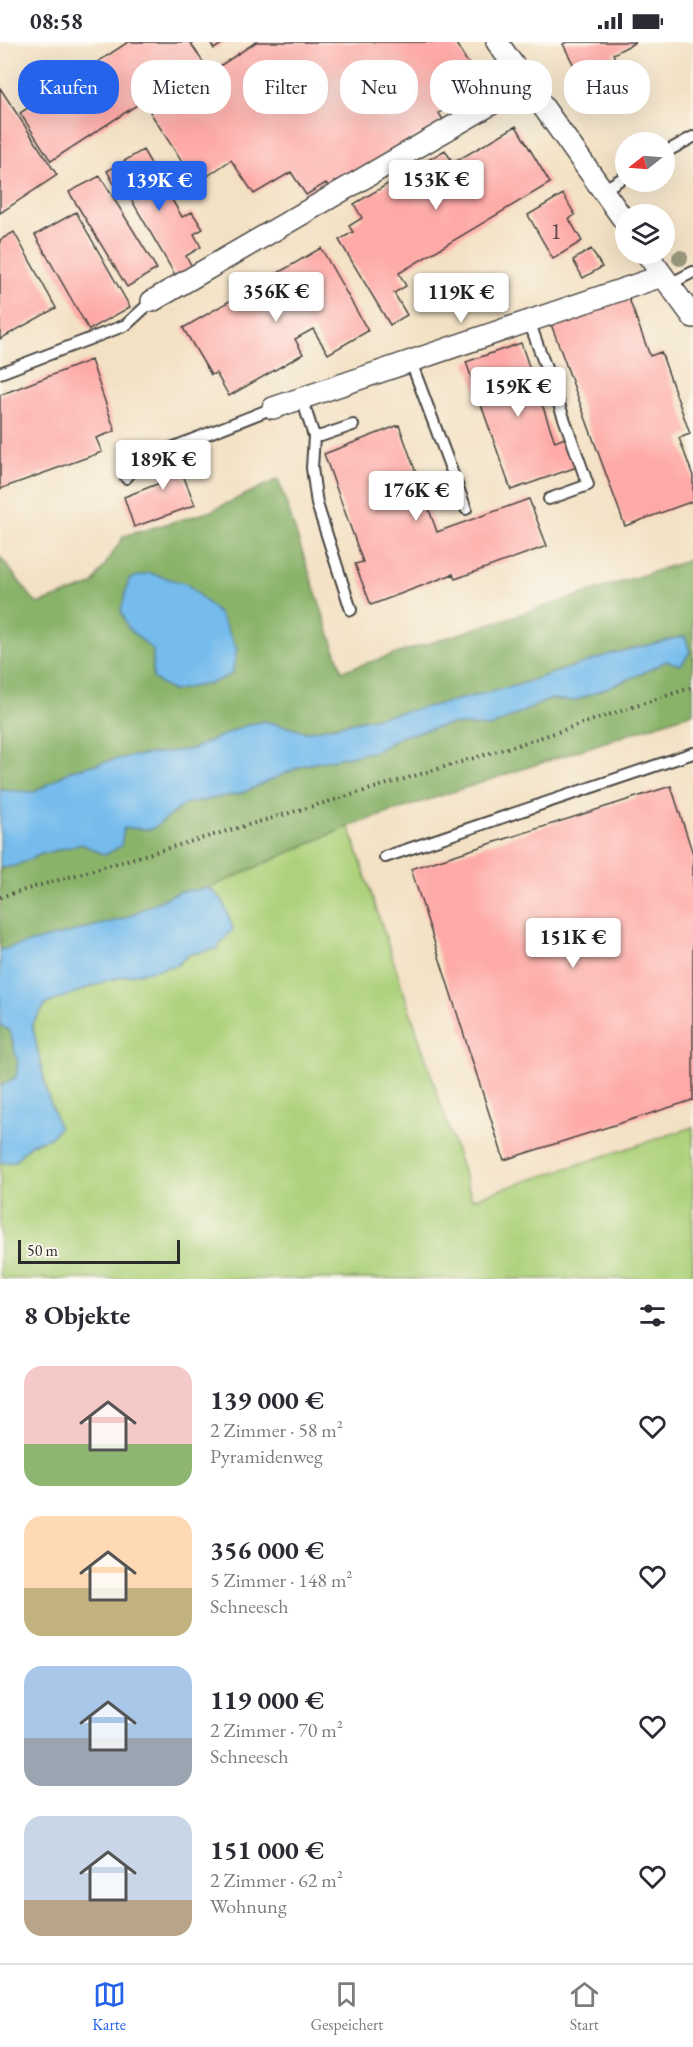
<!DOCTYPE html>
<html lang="de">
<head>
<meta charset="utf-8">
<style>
	:root { --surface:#fff; --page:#f7f7f7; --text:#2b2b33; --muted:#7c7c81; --line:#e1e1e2; --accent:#2563eb }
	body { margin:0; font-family:"EB Garamond",serif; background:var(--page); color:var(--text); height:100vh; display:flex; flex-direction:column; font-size:22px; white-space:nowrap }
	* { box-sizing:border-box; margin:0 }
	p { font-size:20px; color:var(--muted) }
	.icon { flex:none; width:33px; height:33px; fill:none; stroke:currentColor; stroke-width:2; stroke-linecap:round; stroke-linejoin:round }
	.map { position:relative; height:1237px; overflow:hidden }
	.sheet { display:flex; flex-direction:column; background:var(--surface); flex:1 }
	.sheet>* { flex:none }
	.hud { position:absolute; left:18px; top:18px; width:657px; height:54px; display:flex; gap:12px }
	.needle { width:39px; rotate:253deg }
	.buttons { position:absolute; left:615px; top:90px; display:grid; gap:12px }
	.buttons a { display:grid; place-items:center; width:60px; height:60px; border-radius:50%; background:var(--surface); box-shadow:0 6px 24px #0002; font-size:30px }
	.scale { position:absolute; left:18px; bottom:15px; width:162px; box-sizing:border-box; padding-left:6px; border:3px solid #2b2b2b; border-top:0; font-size:16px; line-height:21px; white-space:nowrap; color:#2b2b2b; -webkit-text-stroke:4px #fbf7ec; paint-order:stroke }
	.price { position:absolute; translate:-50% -51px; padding:0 14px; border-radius:6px; background:#fff; color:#222; font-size:20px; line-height:39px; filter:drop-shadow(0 2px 3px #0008) }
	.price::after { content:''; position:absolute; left:50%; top:36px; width:18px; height:14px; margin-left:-9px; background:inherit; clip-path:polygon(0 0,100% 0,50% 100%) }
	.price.on { background:var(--accent); color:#fff }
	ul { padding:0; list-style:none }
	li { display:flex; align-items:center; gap:18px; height:150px; padding:0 24px }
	li span { display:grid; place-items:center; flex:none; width:168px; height:120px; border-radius:18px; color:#555 }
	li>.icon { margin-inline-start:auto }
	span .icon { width:72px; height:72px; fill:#fffc; stroke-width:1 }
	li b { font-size:26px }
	h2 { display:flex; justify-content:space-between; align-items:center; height:72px; padding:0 24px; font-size:26px }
	.chip { padding:0 21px; border-radius:24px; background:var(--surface); box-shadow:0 6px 24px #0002; font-size:21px; line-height:54px }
	.chip.on { background:var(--accent); color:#fff }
	.status { display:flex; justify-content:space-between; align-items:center; height:42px; padding:0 30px; background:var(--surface); direction:ltr }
	.status svg { height:16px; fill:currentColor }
	.menu { display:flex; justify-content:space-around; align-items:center; height:84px; border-top:2px solid var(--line); background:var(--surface); font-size:16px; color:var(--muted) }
	.menu a { display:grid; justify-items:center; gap:3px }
	.menu .on { color:var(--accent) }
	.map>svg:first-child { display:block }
</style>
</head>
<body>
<div class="status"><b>08:58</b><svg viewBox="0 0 49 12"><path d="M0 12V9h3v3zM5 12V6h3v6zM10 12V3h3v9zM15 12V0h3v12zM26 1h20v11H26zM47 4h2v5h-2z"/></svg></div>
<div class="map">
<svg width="693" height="1237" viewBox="0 0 693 1237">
	<rect width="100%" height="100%" fill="#fbf7ec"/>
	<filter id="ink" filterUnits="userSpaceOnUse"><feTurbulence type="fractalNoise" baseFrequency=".0167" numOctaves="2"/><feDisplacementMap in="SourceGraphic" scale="12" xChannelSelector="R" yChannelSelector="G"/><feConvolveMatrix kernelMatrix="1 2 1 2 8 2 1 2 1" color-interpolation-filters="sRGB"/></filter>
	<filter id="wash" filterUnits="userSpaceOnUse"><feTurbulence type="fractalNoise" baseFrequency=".008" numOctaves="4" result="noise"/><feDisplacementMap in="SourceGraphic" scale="24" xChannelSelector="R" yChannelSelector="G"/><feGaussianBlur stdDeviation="1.35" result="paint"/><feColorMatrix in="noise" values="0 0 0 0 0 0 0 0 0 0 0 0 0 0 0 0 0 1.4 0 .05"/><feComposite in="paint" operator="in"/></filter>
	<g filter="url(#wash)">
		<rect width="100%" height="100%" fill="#f3e1c4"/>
		<path fill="#add17b" stroke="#6c7e53" stroke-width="1.5" d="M349,784L472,1157L693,1085V1237H3L0,1233V1121L14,1120L31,1102L50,1096L58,1085L47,1051L32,981L46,962L108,938L177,923L189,912L216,907L223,859L209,846Z"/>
		<path fill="#8ab36b" stroke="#5a6f4b" stroke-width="1.5" fill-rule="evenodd" d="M278,437L342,629L693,517V671L349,784L209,846L178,850L123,877L0,908V826L15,824L41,812L82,802L124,786L152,787L185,762L242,751L304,723L376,709L402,694L451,682L490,685L550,657L574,659L643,631L666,619L690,610L518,643L445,661L306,690L265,679L244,684L192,707L126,715L72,728L35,750L0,748V515L37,562L92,543L124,494L209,470ZM153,608L172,649L153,636Z
			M0,983L10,989L18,1021L16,1035L0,1045Z"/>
		<path fill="#75bced" stroke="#50748c" stroke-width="1.5" d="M149,531L187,542L220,573L237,607L232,632L212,641L172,649L153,636V608L128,586L121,569L129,537Z
			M685,594L690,610L681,623L666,619L643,631L574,659L550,657L490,685L451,682L402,694L376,709L304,723L242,751L185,762L152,787L124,786L121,804L105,813L82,802L41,812L15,824L0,826V748L35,750L72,728L126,715L192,707L244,684L265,679L306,690L445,661L518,643L610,612Z
			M209,846L223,859L233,887L216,907L189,912L177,923L108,938L46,962L32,982L47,1051L59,1085L50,1096L31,1102L14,1120L0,1121V1045L16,1035L18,1021L10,989L0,983V908L123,877L178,850Z"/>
		<g id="blocks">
			<path fill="#feaaa8" d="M128,0H190L203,20L51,119L20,71Z
				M210,0H225L214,7Z
				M256,0H455L481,42L439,71L443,78L330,146L326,141L306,153L291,130L254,152L231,118L196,142L150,70Z
				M567,0H636L613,12L622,31L587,49L563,2Z
				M0,46L57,133L0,171Z
				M516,84L550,141L399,231L406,244L394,251L407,273L390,283L339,198L353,190L349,184L362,176L354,162L445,108L453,121Z
				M143,108L182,175L192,170L203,187L194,192L201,205L186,214L194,228L178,238L120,138L114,142L107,129Z
				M100,134L157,227L127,245L69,150Z
				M563,152L575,173L569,177L582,199L553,217L528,173Z
				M76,170L130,265L89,288L35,193Z
				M14,190L56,266L0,297V198Z
				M321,206L368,289L328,312L313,287L295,297L303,312L229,354L216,331L211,333L183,286Z
				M591,207L602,225L583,236L573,218Z
				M628,254L650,314L661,310L690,392L679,396L693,434V459L625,484L551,282Z
				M521,301L555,400L567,395L577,425L511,448L466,320Z
				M91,318L115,389L96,396L102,410L0,447V353Z
				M399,383L437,490L529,457L547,504L455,537L453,532L371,563L355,522L363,520L324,412Z
				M185,405L194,427L172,436L183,433L195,463L134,485L124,455L165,439L156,416Z
				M671,744L693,812V1058L504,1118L411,827Z"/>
		</g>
	</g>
	<g filter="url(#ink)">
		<use href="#blocks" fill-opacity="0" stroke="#494642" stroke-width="1.5"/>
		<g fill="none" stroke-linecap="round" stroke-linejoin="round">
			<g stroke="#494642" stroke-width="14">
				<path id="service" d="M664,111L693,95
					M603,148L626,134
					M668,243L693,230
					M529,279L588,443L549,457
					M411,320L466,467
					M0,331L126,283L152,259
					M302,357L314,394H321L353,383
					M314,394L312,426L317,462L351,568
					M126,436L139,421L151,414L273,366
					M385,815L693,711"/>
			</g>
			<g stroke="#494642" stroke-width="24">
				<path id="minor" d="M497,0L626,181
					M647,212L693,275
					M152,259L526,42
					M273,366L662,234"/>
			</g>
			<path stroke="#494642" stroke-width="4" stroke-dasharray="1.5 4.5" stroke-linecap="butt" d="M0,855L351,753L524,701L693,645"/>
			<use href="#service" stroke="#fff" stroke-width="10"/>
			<use href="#minor" stroke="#fff" stroke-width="21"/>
		</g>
		<circle fill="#9a987d" cx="680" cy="216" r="8"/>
	</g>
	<g text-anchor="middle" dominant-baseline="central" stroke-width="6" stroke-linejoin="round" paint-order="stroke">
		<g font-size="24" fill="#604b4a">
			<text x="556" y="188">1</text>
		</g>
	</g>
</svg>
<div class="buttons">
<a><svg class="needle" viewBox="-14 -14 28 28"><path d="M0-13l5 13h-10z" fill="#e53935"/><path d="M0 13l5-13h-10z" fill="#7c7c81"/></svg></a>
<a><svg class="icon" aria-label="layers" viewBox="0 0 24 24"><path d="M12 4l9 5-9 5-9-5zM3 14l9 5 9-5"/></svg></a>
</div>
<div class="scale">50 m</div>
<b class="price" style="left:436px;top:169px">153K €</b>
<b class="price on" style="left:159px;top:170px">139K €</b>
<b class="price" style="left:276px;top:281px">356K €</b>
<b class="price" style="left:461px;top:282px">119K €</b>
<b class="price" style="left:518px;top:376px">159K €</b>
<b class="price" style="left:163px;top:449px">189K €</b>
<b class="price" style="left:416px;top:480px">176K €</b>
<b class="price" style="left:573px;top:927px">151K €</b>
<div class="hud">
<a class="chip on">Kaufen</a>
<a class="chip">Mieten</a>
<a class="chip">Filter</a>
<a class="chip">Neu</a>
<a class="chip">Wohnung</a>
<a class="chip">Haus</a>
</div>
</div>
<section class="sheet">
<h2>8 Objekte<svg class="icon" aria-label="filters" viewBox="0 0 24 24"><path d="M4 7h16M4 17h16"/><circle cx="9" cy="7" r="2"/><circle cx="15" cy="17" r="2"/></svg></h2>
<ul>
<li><span style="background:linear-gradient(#f6c9c9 65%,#8fb573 0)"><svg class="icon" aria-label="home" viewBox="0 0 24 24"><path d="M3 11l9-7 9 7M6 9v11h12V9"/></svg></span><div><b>139 000 €</b><p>2 Zimmer · 58 m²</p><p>Pyramidenweg</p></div><svg class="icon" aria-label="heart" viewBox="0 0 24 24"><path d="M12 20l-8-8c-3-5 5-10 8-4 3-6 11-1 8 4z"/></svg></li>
<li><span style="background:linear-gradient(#ffd9b3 60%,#c2b280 0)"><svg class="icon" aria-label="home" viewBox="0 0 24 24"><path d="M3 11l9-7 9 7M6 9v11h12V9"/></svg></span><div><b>356 000 €</b><p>5 Zimmer · 148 m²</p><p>Schneesch</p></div><svg class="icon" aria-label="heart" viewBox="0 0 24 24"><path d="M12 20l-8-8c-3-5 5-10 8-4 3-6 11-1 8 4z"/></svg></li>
<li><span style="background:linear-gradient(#a9c7e8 60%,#9aa5b1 0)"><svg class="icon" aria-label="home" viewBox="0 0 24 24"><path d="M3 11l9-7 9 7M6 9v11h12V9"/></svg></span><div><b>119 000 €</b><p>2 Zimmer · 70 m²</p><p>Schneesch</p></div><svg class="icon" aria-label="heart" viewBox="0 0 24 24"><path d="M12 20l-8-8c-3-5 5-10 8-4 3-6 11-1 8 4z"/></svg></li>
<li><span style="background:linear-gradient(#c9d6e8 70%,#b9a48a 0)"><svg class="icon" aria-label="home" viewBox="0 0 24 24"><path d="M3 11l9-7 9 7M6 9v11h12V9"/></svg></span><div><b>151 000 €</b><p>2 Zimmer · 62 m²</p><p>Wohnung</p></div><svg class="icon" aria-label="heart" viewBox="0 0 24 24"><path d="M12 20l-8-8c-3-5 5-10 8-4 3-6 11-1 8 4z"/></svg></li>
</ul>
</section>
<nav class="menu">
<a class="on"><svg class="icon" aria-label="map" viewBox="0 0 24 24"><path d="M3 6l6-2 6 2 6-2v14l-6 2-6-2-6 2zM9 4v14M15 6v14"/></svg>Karte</a>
<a><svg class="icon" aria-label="saved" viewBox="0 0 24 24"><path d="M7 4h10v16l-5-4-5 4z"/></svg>Gespeichert</a>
<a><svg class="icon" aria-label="home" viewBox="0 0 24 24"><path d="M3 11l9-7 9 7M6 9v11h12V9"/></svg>Start</a>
</nav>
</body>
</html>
